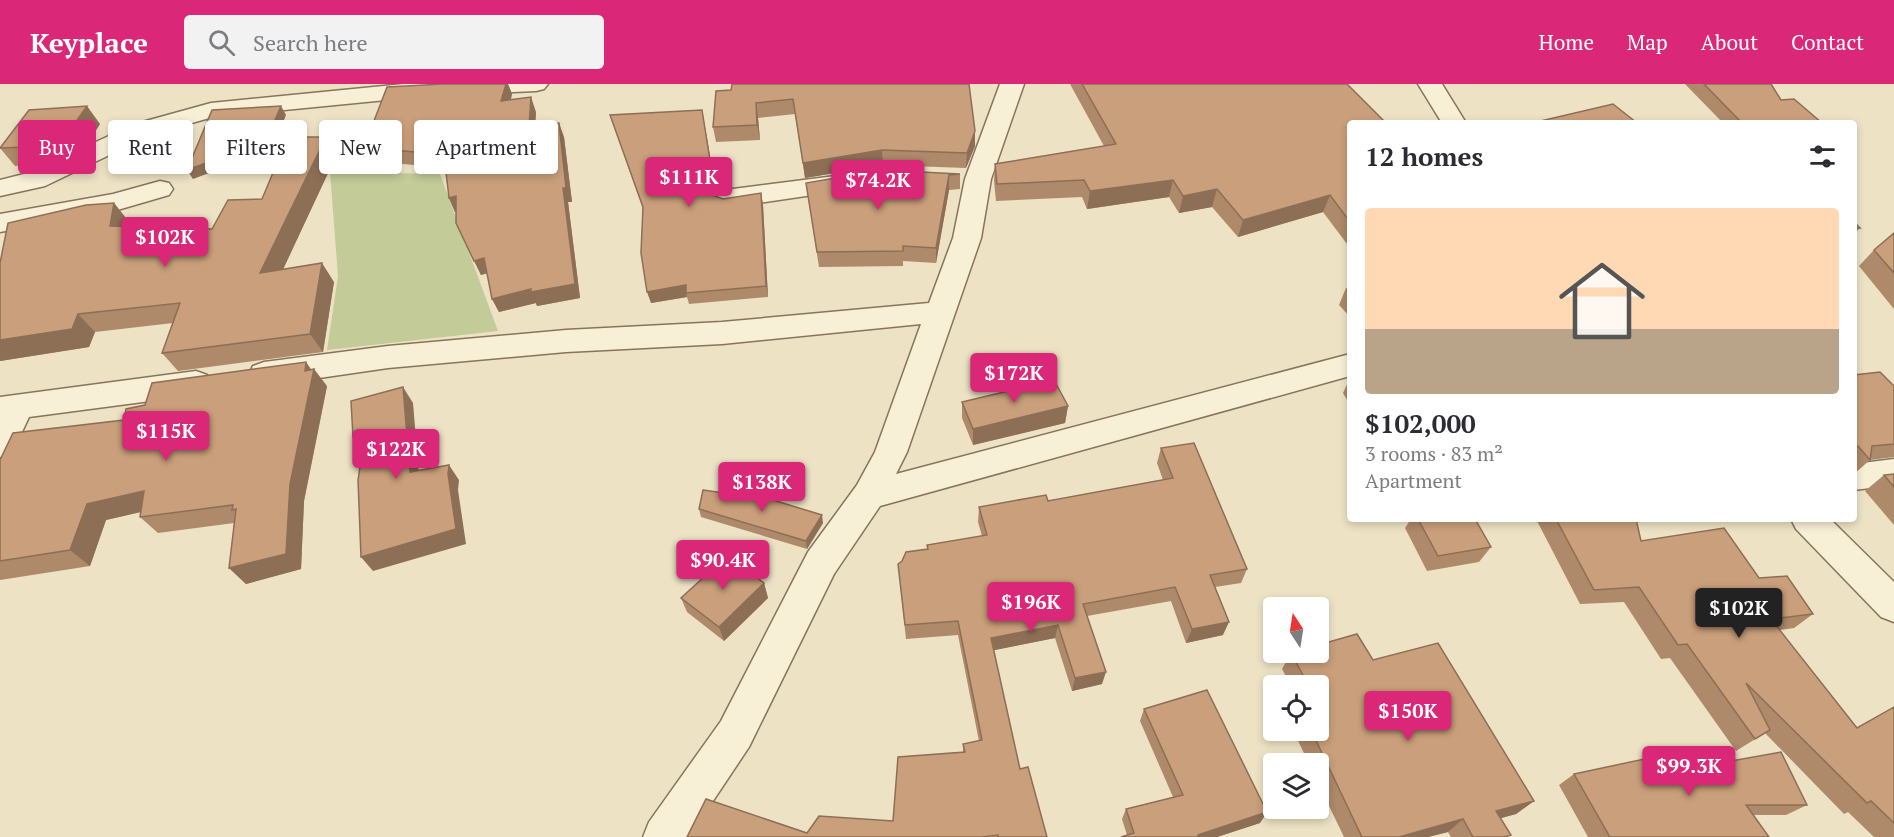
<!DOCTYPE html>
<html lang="en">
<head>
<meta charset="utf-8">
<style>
	:root { --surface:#fff; --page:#f2f2f3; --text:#2b2b33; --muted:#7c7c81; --line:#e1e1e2; --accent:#db2777 }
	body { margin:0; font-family:"PT Serif",serif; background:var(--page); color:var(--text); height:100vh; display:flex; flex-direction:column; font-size:22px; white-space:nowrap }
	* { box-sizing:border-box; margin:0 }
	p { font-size:20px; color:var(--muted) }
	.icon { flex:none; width:33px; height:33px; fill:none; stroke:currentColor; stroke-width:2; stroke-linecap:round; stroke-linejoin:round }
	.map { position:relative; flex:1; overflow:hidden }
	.side { position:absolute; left:1347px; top:36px; width:510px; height:402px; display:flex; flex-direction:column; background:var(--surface); border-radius:6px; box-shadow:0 3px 9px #0003 }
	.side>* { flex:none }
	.top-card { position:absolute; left:18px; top:36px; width:570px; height:54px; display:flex; gap:12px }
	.needle { width:39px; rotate:348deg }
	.controls { position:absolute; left:1263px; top:513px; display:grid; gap:12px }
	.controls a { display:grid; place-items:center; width:66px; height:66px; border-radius:6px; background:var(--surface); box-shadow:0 3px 9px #0003; font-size:30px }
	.price { position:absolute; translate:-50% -51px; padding:0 14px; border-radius:6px; background:var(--accent); color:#fff; font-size:20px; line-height:39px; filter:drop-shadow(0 2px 3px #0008) }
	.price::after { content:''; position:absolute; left:50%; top:36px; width:18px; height:14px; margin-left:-9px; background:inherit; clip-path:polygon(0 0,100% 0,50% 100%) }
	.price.selected { background:#222; color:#fff }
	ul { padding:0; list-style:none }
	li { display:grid; align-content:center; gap:12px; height:318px; padding:0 18px }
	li+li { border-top:2px solid var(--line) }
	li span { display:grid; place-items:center; height:186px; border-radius:6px; color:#555 }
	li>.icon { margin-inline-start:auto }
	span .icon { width:108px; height:108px; fill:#fffc; stroke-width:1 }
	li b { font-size:26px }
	h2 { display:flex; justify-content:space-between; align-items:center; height:72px; padding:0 18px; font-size:26px }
	.pill { padding:0 21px; border-radius:6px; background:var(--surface); box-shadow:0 3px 9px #0003; font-size:21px; line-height:54px }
	.pill.selected { background:var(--accent); color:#fff }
	header { display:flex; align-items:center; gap:36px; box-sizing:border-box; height:84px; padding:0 30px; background:var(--accent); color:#fff }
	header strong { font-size:28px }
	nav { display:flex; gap:33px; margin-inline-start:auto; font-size:21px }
	.search { width:420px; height:54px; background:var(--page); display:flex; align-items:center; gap:15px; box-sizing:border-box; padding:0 21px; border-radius:6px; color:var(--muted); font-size:22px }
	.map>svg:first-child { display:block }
</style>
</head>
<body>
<header>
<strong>Keyplace</strong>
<div class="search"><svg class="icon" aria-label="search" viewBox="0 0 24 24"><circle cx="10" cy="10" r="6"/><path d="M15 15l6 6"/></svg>Search here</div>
<nav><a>Home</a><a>Map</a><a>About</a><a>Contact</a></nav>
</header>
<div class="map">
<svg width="1894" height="753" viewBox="0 0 1894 753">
	<rect width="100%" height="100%" fill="#ede2c4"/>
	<path fill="#c3cb98" d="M330,88L440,90L498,247L327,266L338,192Z"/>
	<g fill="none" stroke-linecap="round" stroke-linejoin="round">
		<g stroke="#87745b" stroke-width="3">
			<path id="minor" d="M404,0H548L544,5L536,7L437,11L213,33L153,50L45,102L0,112V96L28,89L135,40L211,19Z
				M1000,0H1024L991,95L981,154L907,368L896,390L1350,270V292L880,422L834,490L749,663L689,753H643L649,738L721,637L808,468L857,401L875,368L921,240L722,260L566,268L388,284L264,302L253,298L249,290L253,282L264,278L388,262L566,246L722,238L929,219L953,154L965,95Z
				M1418,0H1442L1466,39H1442Z
				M851,90L860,92L864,98L860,104L725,124L716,121L712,115L716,109L725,106Z
				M160,97L169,99L173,105L169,111L114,127L0,148V130L113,110Z
				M196,287L207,291L212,299L207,307L196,311L29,333L12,369L0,373V313Z
				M1894,375V401L1854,406V380Z
				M1791,435H1830L1894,498V538L1881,533L1796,445Z"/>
		</g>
		<use href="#minor" fill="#f8efd7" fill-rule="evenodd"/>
	</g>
	<path fill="#ae896a" d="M443,0H508L512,10L511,16L536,28L535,42L564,53L572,118H568L580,214L537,222L536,219L499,228L492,215L487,189L481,191L456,128H455L449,114L445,84L372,77L364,63Z
		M732,0L975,62L966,84L883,81L805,94L795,30L758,34L760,56L716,58L713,43L731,6Z
		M1070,0H1347L1350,39V164L1323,128L1238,153L1212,123L1179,129L1169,113L1087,125L1082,113L996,117L994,97L995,80L1104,62Z
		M1685,0H1771L1781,16L1822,39H1723Z
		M702,26L716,107L713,111L723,115L761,109L763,121L768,213L689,220L687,213L651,219L643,125L610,31Z
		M100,40L87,60L42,80L15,82L0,64Z
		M336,72L283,185L334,198L323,268L178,287L162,269L173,239L95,248L89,263L0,277V179L114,119L129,138V142L212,145L262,115Z
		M960,90V105L949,106L936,179L903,177V182L819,183L806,99Z
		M1854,138L1860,144L1854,150Z
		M1894,149V225L1859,182L1874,166Z
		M1350,203V233L1339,221L1346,204Z
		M1854,291L1894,302V373L1870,376L1854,390Z
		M1350,294V321L1343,309Z
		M327,302L304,417L301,485L246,500L229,484L234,439L158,449L140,433L141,428L106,436L90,482L0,496V376L124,336Z
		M962,318L1068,322L1065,339L973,361L962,334Z
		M1161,364L1247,485L1241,499L1215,503L1223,551L1186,559L1171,517L1087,532L1102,600L1072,607L1055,554L994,566L1020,685L1047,753H687L807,749L893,737L963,669V660L979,657L958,551L906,555L898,480L927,465V461L982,452L978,438L979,423L1048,417L1163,396L1157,379Z
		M1894,390V441L1865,407L1884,391Z
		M699,425L823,439L807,465L701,433Z
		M1411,435H1475L1491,463L1479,478L1427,487L1405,444Z
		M1536,435H1636L1641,457L1759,494L1813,530L1794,544L1780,546L1857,644L1894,623V753H1874L1848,728L1844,730L1765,649L1736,667L1670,574L1661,575L1624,518L1580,520Z
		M764,499L768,514L724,557L687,528L681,514Z
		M1291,569L1373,576L1534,717L1516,730L1500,734L1508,753H1451L1448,748L1428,753H1344L1318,699V680H1309L1293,646H1318V602H1291L1282,585Z
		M1144,625L1267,728L1260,739L1217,753H1121L1127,751L1122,735L1126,725L1173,713L1140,637Z
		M1574,690H1659L1807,721L1786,731H1754L1769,753H1588L1559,701Z"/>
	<path fill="#8d6f56" d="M506,0H508L512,10L506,31L501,17Z
		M531,13L536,28L534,57L529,43Z
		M756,19L758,34L760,56L757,41Z
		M87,22L100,40L87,60L42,80L28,63Z
		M281,22L286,31L272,66L193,95L187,86Z
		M702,26L716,107L710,116L707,105Z
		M559,39L564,53L572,118H568L580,214L537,222L536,219L499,228L492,215L563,104Z
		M975,47V62L966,84L967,69Z
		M326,53L336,72L273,207L260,189Z
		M882,66L883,81L805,94L803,79Z
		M949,91V106L936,179V164Z
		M1173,96L1169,113L1087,125L1090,107Z
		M1217,105L1212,123L1179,129L1183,112Z
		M761,109L763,121L768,213L766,202Z
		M1330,111L1323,128L1238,153L1243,136Z
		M456,112L463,126L455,128L449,114Z
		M114,119L129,138L125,160L110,142Z
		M484,174L491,188L481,191L474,177Z
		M322,179L334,198L323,268L310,250Z
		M686,201V209L687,213L651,219L647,208Z
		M78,230L95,248L89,263L0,277V256Z
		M306,278L313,288L314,285L327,302L304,417L301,485L246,500L229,484L305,287Z
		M403,303L413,319L420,403L410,388Z
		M1068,322L1065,339L973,361V345Z
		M365,350L364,369L353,353Z
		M449,381L459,396L458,406L466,460L373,487L361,473L448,390Z
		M144,407L162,423L106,436L90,482L70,466L87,420Z
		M822,431L823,439L807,465L806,457Z
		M764,499L768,514L724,557L719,543Z
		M1229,538L1223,551L1186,559L1192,545Z
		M1058,541L1055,554L990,567L991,554Z
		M1106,588L1102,600L1072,607L1075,594Z
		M1534,717L1516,730L1480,740L1496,727Z
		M1267,728L1260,739L1217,753H1197L1198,751Z
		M1463,735L1448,748L1428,753H1399Z"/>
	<path fill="#ca9f7b" stroke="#8d6f56" stroke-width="1.5" d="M443,0H506L501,17L531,13L529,43L559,39L566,104H563L575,200L531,208V205L492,215L484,174L474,177L456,139V112L449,114L444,71L364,63L387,3Z
		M732,0H969L975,47L967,69L882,66L803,79L793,15L756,19L757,41L713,43L716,7L731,6Z
		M1082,0H1347L1386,39H1350V138L1330,111L1243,136L1217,105L1183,112L1173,96L1090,107L1084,96L997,100L995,80L1116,60Z
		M1704,0H1771L1781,16L1794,15L1822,39H1742Z
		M1613,20L1637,39H1532Z
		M87,22L73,42L28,63L0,64L29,26Z
		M281,22L266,57L187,86L212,26Z
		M702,26L713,95L707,105L712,111L723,115L761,109L766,202L686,209V201L647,208L641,169L643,123L610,31Z
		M288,53H326L260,189L322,179L310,250L162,269L180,219L78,230L72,245L0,256V179L8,139L86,121L114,119L110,142L212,145L228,116L262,115Z
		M882,86L960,90L949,91L936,164L903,162V167L817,168L806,99Z
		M1854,138L1860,144H1854Z
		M1894,149V189L1874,166Z
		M306,278L305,287L314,285L290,400L286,470L229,484L236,425L232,426L233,421L140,433L144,407L87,420L70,466L0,477V376L13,349L124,336L126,325L145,321L152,299Z
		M1880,288L1894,302V360L1872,362L1870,376L1858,362L1854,363V291Z
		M1054,296L1068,322L973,345L962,318Z
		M403,303L410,388L449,381L448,390L456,445L361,473L358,396L365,350L353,353L351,317Z
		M1194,359L1247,485L1210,491L1229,538L1192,545L1175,503L1083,520L1106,588L1075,594L1058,541L991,554L1020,685L1028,683L1047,753H998V751L982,753H687L706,715L807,749L819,732L893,737L898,673L965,668L963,660L982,656L958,537L905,541L898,480L902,477L906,468L928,465L927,461L987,451L979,423L1046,411L1048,417L1173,394L1161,364Z
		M1894,390V403L1884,391Z
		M703,406L773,416L822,431L806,457L699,425Z
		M1418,435H1475L1491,463L1438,472Z
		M1556,435H1636L1641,457L1724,444L1759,494L1787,492L1813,530L1771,535L1857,644L1894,623V739L1871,717L1867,719L1746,599L1770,646L1755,655L1687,560L1678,561L1639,503L1594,506Z
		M727,472L764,499L719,543L681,514Z
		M1357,550L1373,576L1438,559L1534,717L1496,727L1511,751L1504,753H1473L1463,735L1399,753H1362L1311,646H1318V602H1309L1291,569L1318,568V561Z
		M1207,606L1267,728L1198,751L1199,753H1121L1134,749L1126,725L1183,711L1144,625Z
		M1781,668L1807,721H1746L1769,753H1610L1574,690L1649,674L1659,690Z"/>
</svg>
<div class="controls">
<a><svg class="needle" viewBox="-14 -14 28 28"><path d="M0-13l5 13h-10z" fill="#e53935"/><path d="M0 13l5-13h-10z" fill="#7c7c81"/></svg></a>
<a><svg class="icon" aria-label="locate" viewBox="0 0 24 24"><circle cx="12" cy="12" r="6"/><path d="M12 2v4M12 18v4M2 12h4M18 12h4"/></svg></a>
<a><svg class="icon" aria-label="layers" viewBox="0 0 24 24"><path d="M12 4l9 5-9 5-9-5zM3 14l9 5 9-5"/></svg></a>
</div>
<b class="price" style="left:689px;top:124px">$111K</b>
<b class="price" style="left:878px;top:127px">$74.2K</b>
<b class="price" style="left:165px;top:184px">$102K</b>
<b class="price" style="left:1014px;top:320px">$172K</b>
<b class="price" style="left:166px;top:378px">$115K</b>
<b class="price" style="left:396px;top:396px">$122K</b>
<b class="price" style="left:762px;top:429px">$138K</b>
<b class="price" style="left:723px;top:507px">$90.4K</b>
<b class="price" style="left:1031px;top:549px">$196K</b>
<b class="price selected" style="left:1739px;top:555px">$102K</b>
<b class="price" style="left:1408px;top:658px">$150K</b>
<b class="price" style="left:1689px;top:713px">$99.3K</b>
<div class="top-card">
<a class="pill selected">Buy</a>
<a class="pill">Rent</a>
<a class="pill">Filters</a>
<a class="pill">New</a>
<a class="pill">Apartment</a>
</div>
<section class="side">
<h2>12 homes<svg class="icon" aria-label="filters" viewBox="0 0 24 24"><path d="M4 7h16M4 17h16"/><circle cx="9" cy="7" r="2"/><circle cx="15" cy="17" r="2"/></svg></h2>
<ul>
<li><span style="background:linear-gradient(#ffd9b3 65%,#b9a48a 0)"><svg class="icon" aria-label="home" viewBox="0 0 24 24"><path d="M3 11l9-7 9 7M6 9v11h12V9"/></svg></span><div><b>$102,000</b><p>3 rooms · 83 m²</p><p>Apartment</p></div></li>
</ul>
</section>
</div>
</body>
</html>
